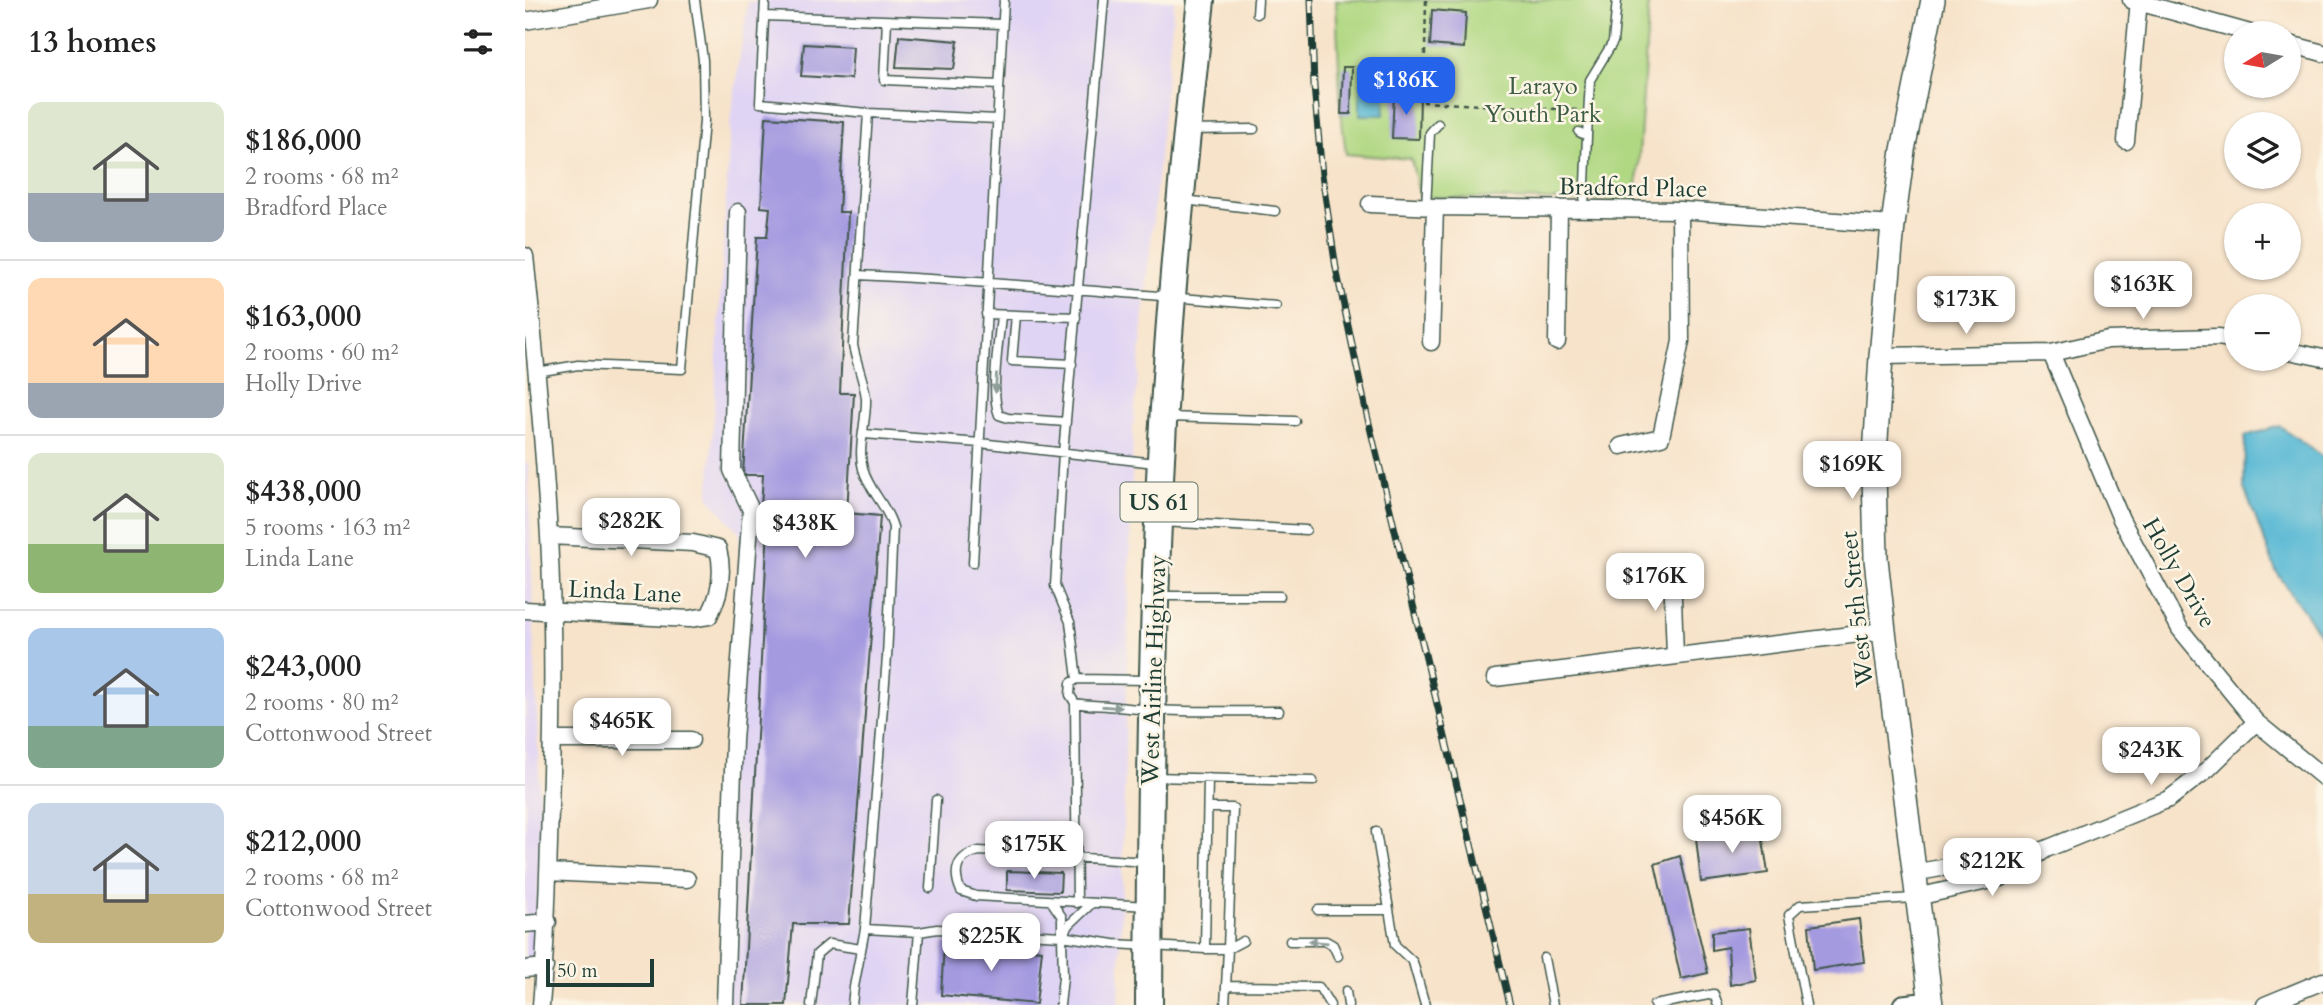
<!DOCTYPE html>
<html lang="en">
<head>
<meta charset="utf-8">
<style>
	:root { --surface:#fff; --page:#f2f2f2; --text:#222; --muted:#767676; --line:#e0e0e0; --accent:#2563eb }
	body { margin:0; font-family:Cardo,serif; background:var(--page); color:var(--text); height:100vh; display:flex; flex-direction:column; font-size:26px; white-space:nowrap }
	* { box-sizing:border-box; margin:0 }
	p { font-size:23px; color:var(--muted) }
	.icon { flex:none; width:38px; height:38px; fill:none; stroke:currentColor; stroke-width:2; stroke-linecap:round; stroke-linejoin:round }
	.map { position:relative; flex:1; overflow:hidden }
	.sheet { display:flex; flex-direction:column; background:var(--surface); width:525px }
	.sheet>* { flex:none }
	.needle { width:46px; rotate:259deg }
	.buttons { position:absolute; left:1699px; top:21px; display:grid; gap:14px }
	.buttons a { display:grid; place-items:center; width:77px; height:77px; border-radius:50%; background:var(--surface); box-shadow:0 2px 5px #0004; font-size:35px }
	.scale { position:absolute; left:21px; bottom:18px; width:108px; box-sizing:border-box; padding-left:7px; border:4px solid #1f3d34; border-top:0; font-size:19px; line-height:24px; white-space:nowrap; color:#1f3d34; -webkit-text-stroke:5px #fcf5e5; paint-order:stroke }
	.price { position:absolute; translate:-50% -60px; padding:0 16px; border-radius:14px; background:#fff; color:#222; font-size:23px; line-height:46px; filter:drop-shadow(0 2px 4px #0008) }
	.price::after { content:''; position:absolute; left:50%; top:42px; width:21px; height:16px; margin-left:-10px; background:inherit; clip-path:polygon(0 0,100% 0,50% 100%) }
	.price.selected { background:var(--accent); color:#fff }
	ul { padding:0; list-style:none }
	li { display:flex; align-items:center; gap:21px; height:175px; padding:0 28px }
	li+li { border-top:2px solid var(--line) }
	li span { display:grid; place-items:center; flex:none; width:196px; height:140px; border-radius:14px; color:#555 }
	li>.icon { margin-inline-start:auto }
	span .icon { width:84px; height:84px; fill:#fffc; stroke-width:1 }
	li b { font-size:30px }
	h2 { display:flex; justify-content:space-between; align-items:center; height:84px; padding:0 28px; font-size:30px }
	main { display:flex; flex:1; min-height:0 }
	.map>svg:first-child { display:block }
</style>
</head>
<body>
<main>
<section class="sheet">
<h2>13 homes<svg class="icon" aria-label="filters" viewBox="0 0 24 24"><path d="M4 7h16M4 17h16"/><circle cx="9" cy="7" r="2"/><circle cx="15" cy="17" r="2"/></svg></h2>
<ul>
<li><span style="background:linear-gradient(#dfe7d0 65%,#9aa5b1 0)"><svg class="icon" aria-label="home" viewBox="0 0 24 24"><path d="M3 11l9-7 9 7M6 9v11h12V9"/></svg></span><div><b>$186,000</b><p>2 rooms · 68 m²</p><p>Bradford Place</p></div></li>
<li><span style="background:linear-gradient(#ffd9b3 75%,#9aa5b1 0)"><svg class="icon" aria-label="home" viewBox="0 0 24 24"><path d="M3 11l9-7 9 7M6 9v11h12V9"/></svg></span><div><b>$163,000</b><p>2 rooms · 60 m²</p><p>Holly Drive</p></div></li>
<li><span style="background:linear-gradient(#dfe7d0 65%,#8fb573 0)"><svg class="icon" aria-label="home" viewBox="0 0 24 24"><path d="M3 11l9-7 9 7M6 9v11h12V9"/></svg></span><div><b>$438,000</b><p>5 rooms · 163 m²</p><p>Linda Lane</p></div></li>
<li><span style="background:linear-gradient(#a9c7e8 70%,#7fa58c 0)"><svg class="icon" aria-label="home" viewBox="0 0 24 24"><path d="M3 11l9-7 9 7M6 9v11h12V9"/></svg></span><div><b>$243,000</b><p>2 rooms · 80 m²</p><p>Cottonwood Street</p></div></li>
<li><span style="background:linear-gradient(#c9d6e8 65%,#c2b280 0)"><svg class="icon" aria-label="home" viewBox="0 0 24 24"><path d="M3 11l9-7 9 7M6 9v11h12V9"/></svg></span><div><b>$212,000</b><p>2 rooms · 68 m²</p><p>Cottonwood Street</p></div></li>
</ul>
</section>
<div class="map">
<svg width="1798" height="1005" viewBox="0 0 1798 1005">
	<rect width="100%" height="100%" fill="#fcf5e5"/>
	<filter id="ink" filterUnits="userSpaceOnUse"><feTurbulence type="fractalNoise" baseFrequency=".0143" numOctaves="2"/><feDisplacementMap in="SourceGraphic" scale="14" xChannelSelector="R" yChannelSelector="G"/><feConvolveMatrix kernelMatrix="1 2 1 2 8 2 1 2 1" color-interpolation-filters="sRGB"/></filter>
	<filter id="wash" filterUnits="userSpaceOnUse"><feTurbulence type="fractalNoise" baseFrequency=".00686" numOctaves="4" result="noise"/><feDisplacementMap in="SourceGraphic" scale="28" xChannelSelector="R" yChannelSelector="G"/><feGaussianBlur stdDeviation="1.57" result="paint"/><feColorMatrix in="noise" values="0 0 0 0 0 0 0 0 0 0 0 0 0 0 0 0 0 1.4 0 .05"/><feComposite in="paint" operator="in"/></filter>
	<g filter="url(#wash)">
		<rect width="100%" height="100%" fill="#f7e3ca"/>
		<path fill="#e0d4f4" d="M245,0H649L608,428L594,1005H193L215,533L184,498L205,123L223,2Z
			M0,463H3L16,837L10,961L0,962Z"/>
		<path fill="#b0d883" stroke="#688a5c" stroke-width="2" d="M811,0H1124L1111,202L895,197L886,159L821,154L816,113Z"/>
		<path fill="#56b8d4" stroke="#3a7a84" stroke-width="2" d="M835,64L882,67L883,91L861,90L859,115H835Z
			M1755,426L1798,457V639L1751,571L1719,488L1720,436Z"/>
		<g id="blocks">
			<path fill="#a49ae0" d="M907,10L941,13L939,48L905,45Z
				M374,36L433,41L429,69L371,67Z
				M279,44L328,47L326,79L276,76Z
				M818,67H827L826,114H816Z
				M869,94L895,95L894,139L867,138Z
				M241,117L319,122L314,212H323L315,393H329L322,513L355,516L324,924H268L261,1005H218L244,507L236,508L238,475H218L232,237H242L245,208L236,207Z
				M1236,827L1243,873L1176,882L1171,838Z
				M1155,856L1183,973L1156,979L1130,864Z
				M482,871L536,873L535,892L482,890Z
				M1334,919L1339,962L1288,970L1284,926Z
				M1224,928L1231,980L1205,985L1203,947L1187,950V932Z
				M419,943L517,950L511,1004L416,995Z"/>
		</g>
	</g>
	<g filter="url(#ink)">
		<use href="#blocks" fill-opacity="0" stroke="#3f564a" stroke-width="2"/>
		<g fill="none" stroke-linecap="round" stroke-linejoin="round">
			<g stroke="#3f564a" stroke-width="11">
				<path id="service" d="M240,0L235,103L343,113L328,345C331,363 339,380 341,398C342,420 332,449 338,469C344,491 362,505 368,527L362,657L340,929L329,987L327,1005
					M732,14L733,0
					M239,16L477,24
					M362,21L359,80L474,85
					M343,113L472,119
					M665,130L729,129
					M1054,132L1062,136L1059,208
					M1062,136L1065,80L1088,42L1092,0
					M659,200L750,211
					M901,207L905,133L913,124
					M333,275C472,282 612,294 751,306
					M461,314L551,317
					M476,315C474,341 465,393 474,415L483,418L541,422
					M491,315L487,361L547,364
					M12,372L53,365L157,369L179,121L178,60L170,0
					M643,417L770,421
					M339,434L455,443L630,463
					M636,522L781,530
					M448,563L479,0
					M634,596H755
					M552,679L545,622L530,586L538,453L579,0
					M623,680L552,679L546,683L545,695L550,703C564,706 579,705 593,707C647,713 700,711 754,711
					M550,703L552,903
					M629,777L788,781
					M683,808H708L703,949
					M851,832L870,945L888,962L900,1005
					M622,862L454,851C432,856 427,871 436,891L451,896L623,906
					M405,888L411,800
					M526,901L537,917V936
					M793,910H864
					M340,929L394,932L412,929L537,936L538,977L535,1005
					M537,936L589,944L680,949L683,778
					M537,936L545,924L565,905
					M765,941H801L808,945L813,956
					M680,949H703L700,1005
					M703,949L718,941
					M1019,958L1028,1005
					M701,986L794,987L805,1005
					M821,991L823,1005
					M286,1005L292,954L304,944L336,949
					M388,1005L394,932
					M1129,1005L1189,994L1193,1005
					M1281,1005L1264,915L1275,905L1389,898"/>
			</g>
			<g stroke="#3f564a" stroke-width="19">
				<path id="minor" d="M1606,0L1725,33
					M0,21L124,0
					M1764,44L1798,53
					M1601,141L1614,0
					M845,204L910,207L1155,210L1368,225
					M0,256C10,350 19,443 24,537C29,627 28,718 25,808C23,874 22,939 16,1005
					M906,342L910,207
					M1032,342L1034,208
					M1764,351L1798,358
					M1526,353L1596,519L1655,629L1731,722L1798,777
					M1356,356L1526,353L1583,340L1693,337L1712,340
					M1096,446L1136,437L1156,341L1155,210
					M1147,569L1150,656
					M0,610L164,619L184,616C195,595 199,572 193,549L168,543L24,536
					M970,678L1359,631
					M27,740H166
					M23,872L162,879
					M1388,873L1518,850
					M1392,897L1475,878L1496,867L1521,849L1644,799L1683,769L1731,722
					M0,924L23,922
					M0,969L20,967
					M200,1005L209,741L226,510L207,470L213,212
					M1740,1005L1798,981"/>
			</g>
			<g stroke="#3f564a" stroke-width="23">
				<path id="tertiary" d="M1378,1005L1406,1002"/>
			</g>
			<g stroke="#3f564a" stroke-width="26">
				<path id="secondary" d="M1406,1005L1359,631L1351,559L1349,473L1356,356L1368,225L1378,150L1408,0"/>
			</g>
			<g stroke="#3f564a" stroke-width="30">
				<path id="trunk" d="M624,1005C625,844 626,683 633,523C640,348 657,174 676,0"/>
			</g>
			<path stroke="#3f564a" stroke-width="2.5" stroke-dasharray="5 5" stroke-linecap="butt" d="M901,0L899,102L1053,110"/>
			<use href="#service" stroke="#fff" stroke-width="8"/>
			<use href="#minor" stroke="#fff" stroke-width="16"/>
			<use href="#tertiary" stroke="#fff" stroke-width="19"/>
			<use href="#secondary" stroke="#fff" stroke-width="23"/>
			<use href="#trunk" stroke="#fff" stroke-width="26"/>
			<g stroke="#1f3d34" stroke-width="7">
				<path id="rail" d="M786,0L789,86L797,175L811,268L842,415L985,1005"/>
			</g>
			<use href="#rail" stroke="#fcf5e5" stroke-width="4.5" stroke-dasharray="13" stroke-linecap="butt"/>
		</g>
		<defs><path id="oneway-solid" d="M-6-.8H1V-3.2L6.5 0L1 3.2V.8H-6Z" transform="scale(1.75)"/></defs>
		<g fill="#8f9e9a">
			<use href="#oneway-solid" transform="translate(471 383) rotate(93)"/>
			<use href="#oneway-solid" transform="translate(587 707) rotate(4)"/>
			<use href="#oneway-solid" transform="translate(793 942) rotate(-175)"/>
		</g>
	</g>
	<g text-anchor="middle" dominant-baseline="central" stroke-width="5" stroke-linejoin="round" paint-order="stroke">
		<rect fill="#fcf5e5" stroke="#617469" stroke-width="2" x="595.5" y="482.5" width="77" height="39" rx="5"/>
		<g font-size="23" font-weight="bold" fill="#1f3d34">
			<text x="634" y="502">US 61</text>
		</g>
		<g font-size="24" fill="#3c5c44" stroke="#fcf5e5">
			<text x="1018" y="86">Larayo<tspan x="1018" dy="28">Youth Park</tspan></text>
		</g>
		<g font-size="24" fill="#1f3d34" stroke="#fcf5e5">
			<text transform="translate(1108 188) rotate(1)">Bradford Place</text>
			<text transform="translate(1654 573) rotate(60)">Holly Drive</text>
			<text transform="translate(100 592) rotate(3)">Linda Lane</text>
			<text transform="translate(1332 609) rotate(-96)">West 5th Street</text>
			<text transform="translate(629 670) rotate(-88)">West Airline Highway</text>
		</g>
	</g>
</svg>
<div class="buttons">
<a><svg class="needle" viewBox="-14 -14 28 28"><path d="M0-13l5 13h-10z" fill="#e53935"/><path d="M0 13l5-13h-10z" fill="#767676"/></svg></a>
<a><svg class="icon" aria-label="layers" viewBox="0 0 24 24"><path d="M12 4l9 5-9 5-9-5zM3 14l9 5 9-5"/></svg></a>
<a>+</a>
<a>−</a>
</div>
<div class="scale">50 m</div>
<b class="price selected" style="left:881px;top:117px">$186K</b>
<b class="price" style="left:1618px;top:321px">$163K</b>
<b class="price" style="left:1441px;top:336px">$173K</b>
<b class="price" style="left:1327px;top:501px">$169K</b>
<b class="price" style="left:106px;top:558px">$282K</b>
<b class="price" style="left:280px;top:560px">$438K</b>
<b class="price" style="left:1130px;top:613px">$176K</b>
<b class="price" style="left:97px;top:758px">$465K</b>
<b class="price" style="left:1626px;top:787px">$243K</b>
<b class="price" style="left:1207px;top:855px">$456K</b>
<b class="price" style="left:509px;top:881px">$175K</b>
<b class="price" style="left:1467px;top:898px">$212K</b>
<b class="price" style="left:466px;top:973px">$225K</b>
</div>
</main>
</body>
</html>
